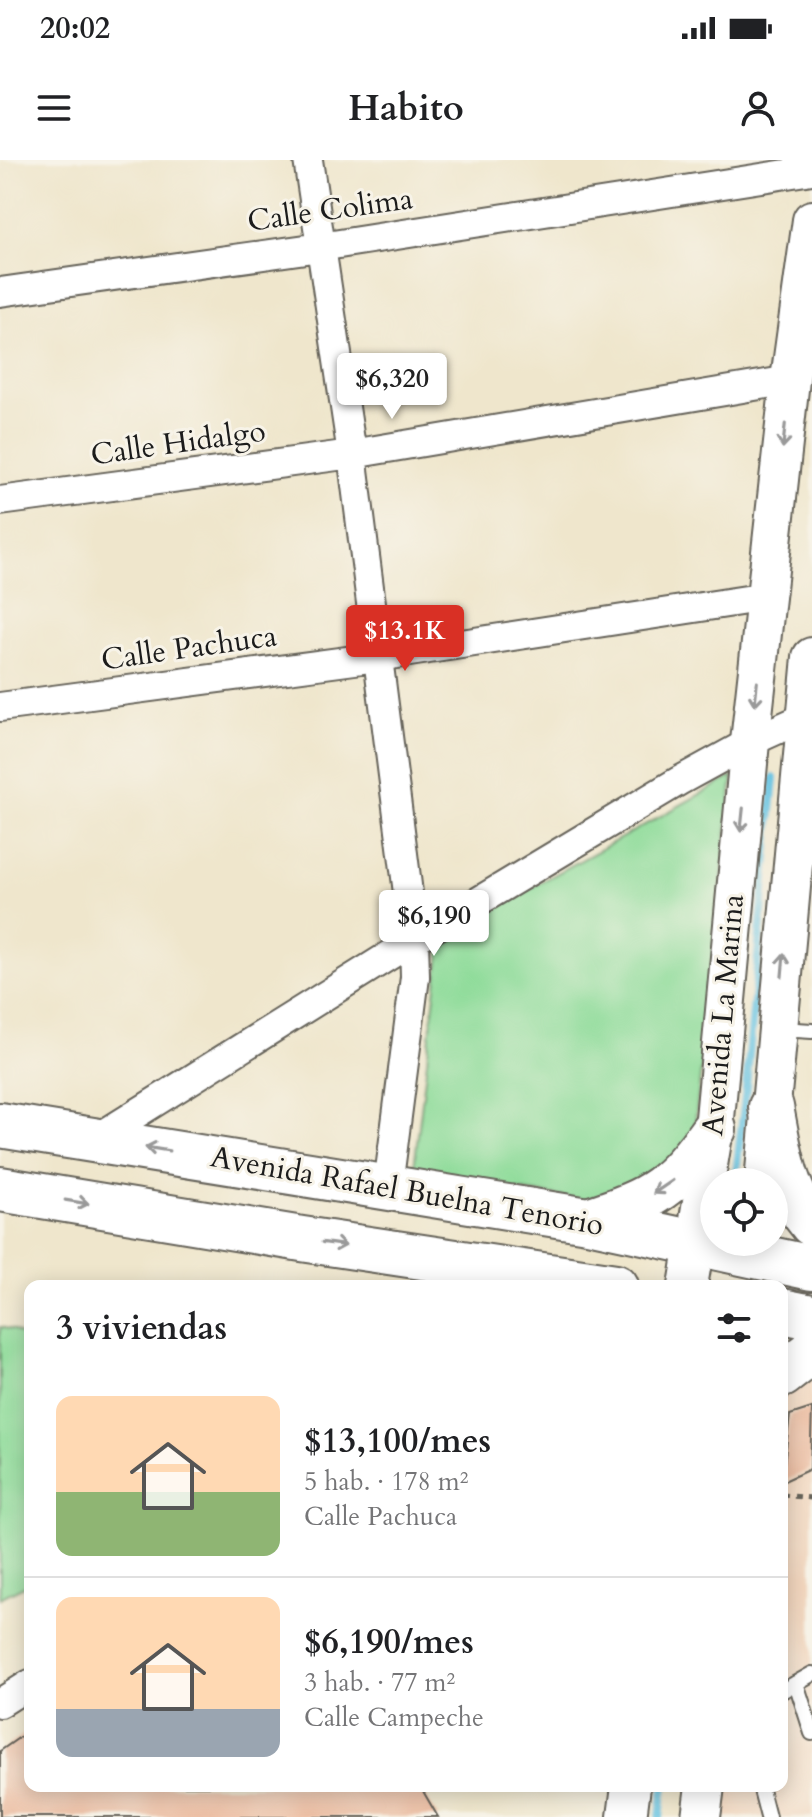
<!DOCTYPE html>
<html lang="es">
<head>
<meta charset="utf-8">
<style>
	:root { --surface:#fff; --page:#f2f2f2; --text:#202124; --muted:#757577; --line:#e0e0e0; --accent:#d93025 }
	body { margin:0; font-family:Cardo,serif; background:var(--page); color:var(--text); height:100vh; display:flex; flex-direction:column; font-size:30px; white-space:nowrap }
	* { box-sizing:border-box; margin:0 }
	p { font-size:26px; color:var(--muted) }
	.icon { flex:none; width:44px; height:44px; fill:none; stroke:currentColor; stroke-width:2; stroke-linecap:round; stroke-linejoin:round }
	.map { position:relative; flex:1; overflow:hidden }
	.drawer { position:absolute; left:24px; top:1120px; width:764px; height:512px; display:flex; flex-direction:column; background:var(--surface); border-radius:16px; box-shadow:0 4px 20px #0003 }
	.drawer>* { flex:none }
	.controls { position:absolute; left:700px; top:1008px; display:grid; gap:16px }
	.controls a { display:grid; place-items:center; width:88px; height:88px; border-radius:50%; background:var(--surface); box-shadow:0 4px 20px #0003; font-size:40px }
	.price { position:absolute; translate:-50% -68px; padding:0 18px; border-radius:8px; background:#fff; color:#222; font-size:26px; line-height:52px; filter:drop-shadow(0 2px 4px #0008) }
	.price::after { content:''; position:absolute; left:50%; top:48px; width:24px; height:18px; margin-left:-12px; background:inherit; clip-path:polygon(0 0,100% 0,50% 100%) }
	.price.selected { background:var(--accent); color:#fff }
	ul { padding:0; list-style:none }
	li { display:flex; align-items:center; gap:24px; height:200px; padding:0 32px }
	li+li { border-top:2px solid var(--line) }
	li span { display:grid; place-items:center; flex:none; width:224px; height:160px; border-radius:16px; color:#555 }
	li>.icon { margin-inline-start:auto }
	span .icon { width:96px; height:96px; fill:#fffc; stroke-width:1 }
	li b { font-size:34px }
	h2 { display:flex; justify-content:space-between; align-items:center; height:96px; padding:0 32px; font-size:34px }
	.status { display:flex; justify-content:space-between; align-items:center; height:56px; padding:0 40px; background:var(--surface); direction:ltr }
	.status svg { height:22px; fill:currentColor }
	header { display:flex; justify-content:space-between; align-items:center; height:104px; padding:0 32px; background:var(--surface); font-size:36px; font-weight:600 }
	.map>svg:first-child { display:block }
</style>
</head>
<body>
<div class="status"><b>20:02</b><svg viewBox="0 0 49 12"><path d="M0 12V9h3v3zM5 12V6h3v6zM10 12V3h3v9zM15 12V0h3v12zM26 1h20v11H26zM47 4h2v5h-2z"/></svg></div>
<header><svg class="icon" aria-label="menu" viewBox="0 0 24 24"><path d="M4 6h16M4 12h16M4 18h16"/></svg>Habito<svg class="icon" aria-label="person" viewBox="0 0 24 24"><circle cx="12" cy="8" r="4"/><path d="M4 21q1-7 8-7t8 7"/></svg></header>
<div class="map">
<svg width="812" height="1657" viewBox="0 0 812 1657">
	<rect width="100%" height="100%" fill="#f7f3e8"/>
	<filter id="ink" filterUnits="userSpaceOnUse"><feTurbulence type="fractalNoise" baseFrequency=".0125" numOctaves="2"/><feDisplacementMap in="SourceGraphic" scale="16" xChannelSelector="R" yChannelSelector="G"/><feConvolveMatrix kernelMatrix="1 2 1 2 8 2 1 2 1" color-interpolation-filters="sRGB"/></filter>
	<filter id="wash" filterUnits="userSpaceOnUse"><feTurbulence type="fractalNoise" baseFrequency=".006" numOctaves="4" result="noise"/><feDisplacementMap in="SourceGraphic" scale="32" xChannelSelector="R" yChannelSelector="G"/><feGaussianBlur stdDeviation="1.8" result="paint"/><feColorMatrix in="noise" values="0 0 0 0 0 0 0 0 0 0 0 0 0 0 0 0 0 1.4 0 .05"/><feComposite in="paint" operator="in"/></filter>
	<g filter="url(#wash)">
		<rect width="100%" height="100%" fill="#efe6cc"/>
		<path fill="#f1d5bd" d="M812,1207V1657H704L708,1626H782V1237L802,1212Z"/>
		<path fill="#8ddb99" stroke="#547c5a" stroke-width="2" d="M733,616L693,981L667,1013L595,1041L413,1016L442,777Z
			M0,1167L13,1170L30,1181V1423L0,1438Z"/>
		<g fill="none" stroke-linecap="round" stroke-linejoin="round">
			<path stroke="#63c2e2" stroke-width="8" d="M735,1022L746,929L774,618
				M660,1657L664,1626"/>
		</g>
		<g id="blocks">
			<path fill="#eab598" d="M812,1248L810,1309L782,1322L790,1255Z
				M30,1570V1626H420L438,1657H0V1591Z"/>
		</g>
	</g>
	<g filter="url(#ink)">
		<use href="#blocks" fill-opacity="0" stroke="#66635a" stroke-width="2"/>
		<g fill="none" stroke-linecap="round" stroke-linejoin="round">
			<g stroke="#66635a" stroke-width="18">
				<path id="lane" d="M781,869L812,871
					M796,1523L812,1573
					M782,1531L812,1514
					M760,1626L768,1657"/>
			</g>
			<g stroke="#66635a" stroke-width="32">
				<path id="street" d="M308,0L352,294L414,780L415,817L388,1026
					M0,132L320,87L812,10
					M0,341L352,294L790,220
					M0,547L377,497L766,437
					M96,979L414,780L679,621L750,582L812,554
					M0,1543L30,1524"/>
			</g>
			<g stroke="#66635a" stroke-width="42">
				<path id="secondary" d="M764,1022L812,497
					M688,1126L714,969L750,582L790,220L812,60
					M627,1657L631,1626
					M701,1657L705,1626"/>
			</g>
			<g stroke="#66635a" stroke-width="48">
				<path id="primary" d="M771,947C779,988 784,1032 812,1064
					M0,965L588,1060L812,1108
					M0,1029L302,1079L616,1126
					M588,1060C656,1038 672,1027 714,969
					M782,1151L812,1157
					M782,1215L812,1192"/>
			</g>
			<path stroke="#66635a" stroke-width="5" stroke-dasharray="6 6" stroke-linecap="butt" d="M782,1335L812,1338"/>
			<use href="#lane" stroke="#fff" stroke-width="14"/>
			<use href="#street" stroke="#fff" stroke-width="28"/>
			<use href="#secondary" stroke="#fff" stroke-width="38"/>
			<use href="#primary" stroke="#fff" stroke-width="44"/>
		</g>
		<defs><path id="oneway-shaft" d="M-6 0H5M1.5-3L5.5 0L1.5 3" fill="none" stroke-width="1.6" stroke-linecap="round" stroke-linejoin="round" transform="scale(2)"/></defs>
		<g stroke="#999">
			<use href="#oneway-shaft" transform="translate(784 276) rotate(96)"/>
			<use href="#oneway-shaft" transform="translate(756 534) rotate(96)"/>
			<use href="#oneway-shaft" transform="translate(742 660) rotate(96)"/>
			<use href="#oneway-shaft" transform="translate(783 805) rotate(-85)"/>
			<use href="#oneway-shaft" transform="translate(157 989) rotate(-171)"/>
			<use href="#oneway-shaft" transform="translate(663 1027) rotate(146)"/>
			<use href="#oneway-shaft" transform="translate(77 1042) rotate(9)"/>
			<use href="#oneway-shaft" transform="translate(334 1084) rotate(8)"/>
		</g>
	</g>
	<g text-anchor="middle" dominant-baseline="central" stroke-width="6" stroke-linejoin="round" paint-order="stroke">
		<g font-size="30" fill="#1c1c1c" stroke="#f7f3e8">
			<text transform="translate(330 50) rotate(-8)">Calle Colima</text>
			<text transform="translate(178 283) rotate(-8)">Calle Hidalgo</text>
			<text transform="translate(189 488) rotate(-8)">Calle Pachuca</text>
			<text transform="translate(723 855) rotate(-85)">Avenida La Marina</text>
			<text transform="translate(407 1031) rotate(10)">Avenida Rafael Buelna Tenorio</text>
		</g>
	</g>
</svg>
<div class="controls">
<a><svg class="icon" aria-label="locate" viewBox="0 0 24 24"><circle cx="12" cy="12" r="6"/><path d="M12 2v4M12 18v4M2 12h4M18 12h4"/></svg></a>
</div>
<b class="price" style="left:392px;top:261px">$6,320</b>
<b class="price selected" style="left:405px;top:513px">$13.1K</b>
<b class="price" style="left:434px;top:798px">$6,190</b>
<section class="drawer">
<h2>3 viviendas<svg class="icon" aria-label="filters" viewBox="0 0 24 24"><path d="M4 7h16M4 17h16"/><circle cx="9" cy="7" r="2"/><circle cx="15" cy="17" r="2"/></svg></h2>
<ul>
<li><span style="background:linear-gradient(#ffd9b3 60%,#8fb573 0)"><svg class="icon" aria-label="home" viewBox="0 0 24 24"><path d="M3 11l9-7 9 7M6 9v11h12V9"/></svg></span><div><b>$13,100/mes</b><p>5 hab. · 178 m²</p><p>Calle Pachuca</p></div></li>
<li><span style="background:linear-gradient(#ffd9b3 70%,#9aa5b1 0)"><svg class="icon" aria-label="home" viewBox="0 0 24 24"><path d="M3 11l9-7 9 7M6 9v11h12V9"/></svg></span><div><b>$6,190/mes</b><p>3 hab. · 77 m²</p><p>Calle Campeche</p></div></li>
</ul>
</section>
</div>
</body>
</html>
